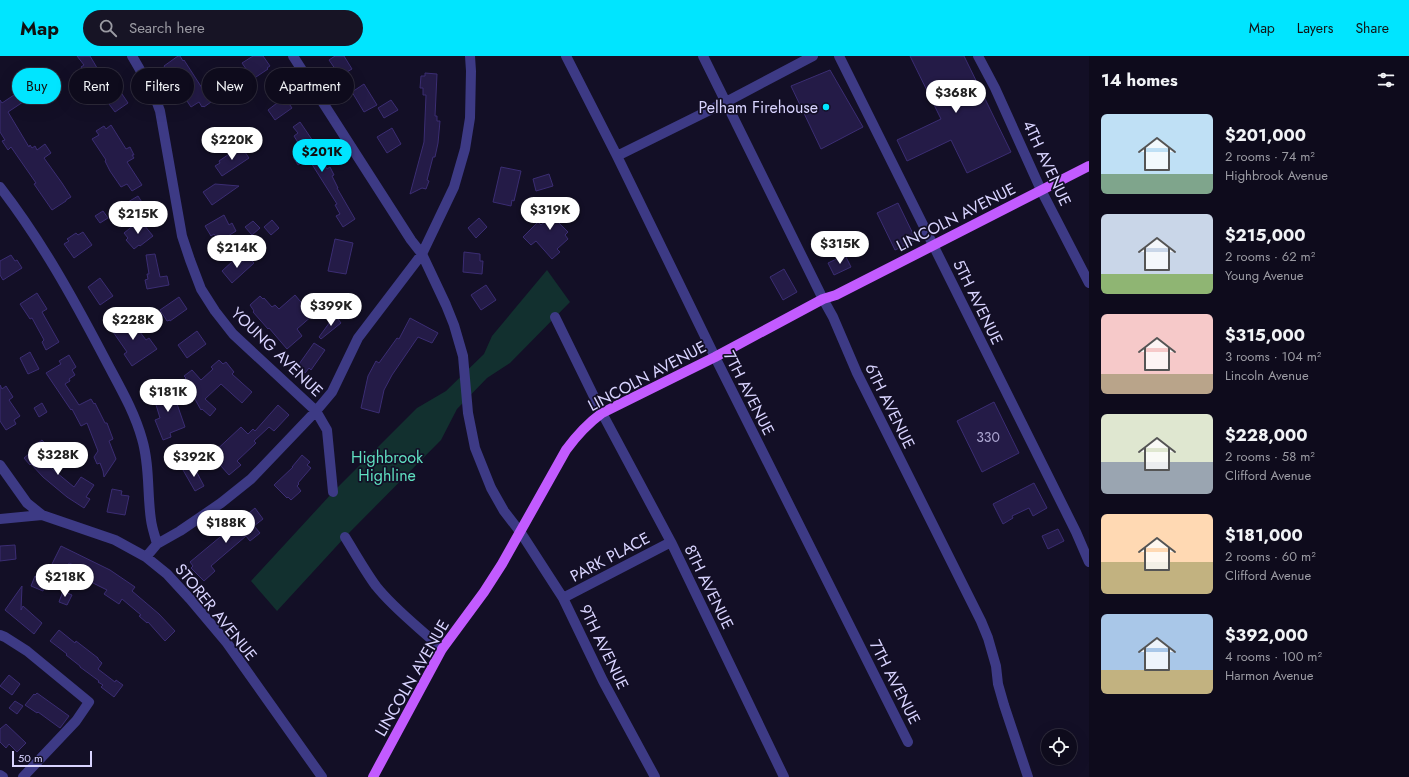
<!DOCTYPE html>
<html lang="en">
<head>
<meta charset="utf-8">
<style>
	:root { --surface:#0e0b1c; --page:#171425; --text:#f1f3f6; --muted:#9b9ba3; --line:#2e2b3b; --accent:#00e5ff }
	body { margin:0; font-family:Jost,sans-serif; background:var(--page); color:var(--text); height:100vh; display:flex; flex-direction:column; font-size:15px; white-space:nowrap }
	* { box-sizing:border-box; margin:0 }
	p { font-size:13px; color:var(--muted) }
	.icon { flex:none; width:22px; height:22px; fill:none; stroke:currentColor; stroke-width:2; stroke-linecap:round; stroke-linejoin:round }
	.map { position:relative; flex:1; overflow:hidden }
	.panel { display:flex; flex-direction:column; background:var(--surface); width:320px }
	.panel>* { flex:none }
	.top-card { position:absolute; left:12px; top:12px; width:380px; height:36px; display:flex; gap:8px }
	.buttons { position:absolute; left:1041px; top:673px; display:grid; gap:8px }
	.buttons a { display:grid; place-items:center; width:36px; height:36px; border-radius:50%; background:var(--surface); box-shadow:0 4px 16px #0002,0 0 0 1px var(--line); font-size:20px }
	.scale { position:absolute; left:12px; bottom:10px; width:80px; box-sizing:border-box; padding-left:4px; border:2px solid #d9d4ff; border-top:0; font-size:11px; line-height:14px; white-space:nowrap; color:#d9d4ff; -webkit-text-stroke:3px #130f26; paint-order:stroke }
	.price { position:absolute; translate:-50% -34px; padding:0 9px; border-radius:14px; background:#fff; color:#222; font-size:13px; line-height:26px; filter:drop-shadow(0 1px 2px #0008) }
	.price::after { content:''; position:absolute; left:50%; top:24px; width:12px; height:9px; margin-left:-6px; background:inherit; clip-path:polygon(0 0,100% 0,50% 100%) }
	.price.current { background:var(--accent); color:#111 }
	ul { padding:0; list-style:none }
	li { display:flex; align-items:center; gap:12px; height:100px; padding:0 12px }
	li span { display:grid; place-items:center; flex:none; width:112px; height:80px; border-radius:6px; color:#555 }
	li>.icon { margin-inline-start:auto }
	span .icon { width:48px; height:48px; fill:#fffc; stroke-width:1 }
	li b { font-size:17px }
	h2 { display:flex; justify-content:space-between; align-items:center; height:48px; padding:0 12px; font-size:17px }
	.tag { padding:0 14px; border-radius:18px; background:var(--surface); box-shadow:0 4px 16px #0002,0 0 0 1px var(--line); font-size:14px; line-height:36px }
	.tag.current { background:var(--accent); color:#111 }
	header { display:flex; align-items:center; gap:24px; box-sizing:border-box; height:56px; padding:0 20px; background:var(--accent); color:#111 }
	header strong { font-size:19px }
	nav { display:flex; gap:22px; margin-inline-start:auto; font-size:14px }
	.search { width:280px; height:36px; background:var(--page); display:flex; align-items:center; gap:10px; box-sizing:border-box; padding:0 14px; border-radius:22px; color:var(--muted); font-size:15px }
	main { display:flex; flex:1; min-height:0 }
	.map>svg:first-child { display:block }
</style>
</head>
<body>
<header>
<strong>Map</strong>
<div class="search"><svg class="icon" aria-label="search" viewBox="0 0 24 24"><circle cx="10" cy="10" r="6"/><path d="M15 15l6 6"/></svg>Search here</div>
<nav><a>Map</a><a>Layers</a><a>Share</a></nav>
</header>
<main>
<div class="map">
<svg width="1089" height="721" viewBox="0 0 1089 721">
	<rect width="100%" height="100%" fill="#130f26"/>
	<path fill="#12302f" d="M547,214L570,246L510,307L487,322L457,353L441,384L345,481L277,555L251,525L333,436L417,352L446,335L484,298L492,280Z"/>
	<path fill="#241b47" stroke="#3b2d73" d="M77,0H90L103,22L97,25L98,27L91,31L82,16H84L81,11L84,9Z
		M178,0H180L183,5L184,4L211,46L204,51L203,50L202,51L199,46L191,51L185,42V41L183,38L185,37L173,19L171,21L164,10Z
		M253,0H263L270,10L267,12L268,13L253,23L242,7Z
		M335,0H344L352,13L340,20L329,4Z
		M910,0H964L1011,96L967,117L951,84L907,105L897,84L941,63Z
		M830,14L863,71L821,93L791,30Z
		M425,17L437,18L435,60H437V65H440L438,87L435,101H433L427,124L429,125L426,133L422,132L410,138L424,86L426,39H423V32H420L421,20H425Z
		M364,28L377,49L364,56L352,36Z
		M238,29L243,36L234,42L230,34Z
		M23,33L29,42L8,56L29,91L30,89L32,92L35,90L37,94L45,88L51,97L44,102L62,127L71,141L66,144V145L52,154L34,128L36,127L11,91L8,94L2,85L5,84L0,76V44L2,47Z
		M120,35L128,47L115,56L106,44Z
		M280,35L292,52L275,64L268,54L277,47L272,41Z
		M391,44L398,54L384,62L378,52Z
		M300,66L315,88L313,90L327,113L330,111L334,119L332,120L338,132H337L355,163L343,171L336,160L340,158L335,149L337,148L308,102L298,109L293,101L303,95L294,80L298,77L293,71Z
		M111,69L126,93L130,91L134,99H132L134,102L127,106L142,129L132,135L127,128L121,131L110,115L105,105L106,104L92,83L99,79L96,75L104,70L106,73Z
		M392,72L401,88L387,97L377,81Z
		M241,90L249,102L222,120L215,110L220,107L219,105Z
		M501,111L521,115L514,145L512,144L511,150L493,146Z
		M549,118L553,130L536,135L533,123Z
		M215,128L239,130L212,149L203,136Z
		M138,140L147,154L137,160L128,146Z
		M561,144L571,155L559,167L568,176L565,179L568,183L557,193L560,196L552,203L536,185L531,189L523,181L538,166L541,169L554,158L551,154Z
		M898,147L916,184L895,194L877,157Z
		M103,155L108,162L100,167L95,160Z
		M224,159L229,169L232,167L236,175L228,180L231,185L223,189L214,178L211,180L205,170Z
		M479,162L487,171L476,182L468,172Z
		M140,164L153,180L140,190L139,189L134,193L126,184L128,182L124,177Z
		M272,164L279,172L271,179L264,171Z
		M253,165L260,172L252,179L245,171Z
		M83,176L92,189L74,202L64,188L69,185L67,183L76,177L78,179Z
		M335,183L353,187L346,218L328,215Z
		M464,196L480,198V205H483L482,218L463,216Z
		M155,198L160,221L167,220L169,229L147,233L145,224L148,223L147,218H149L146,199Z
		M11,199L15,205L17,204L22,212L3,224L0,219V205Z
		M845,199L851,211L834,219L828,207Z
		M248,201L254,207L232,227L222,215L234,204L239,209Z
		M784,213L797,236L783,244L770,221Z
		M100,222L113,240L100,249L88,231Z
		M486,229L496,244L481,254L471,239Z
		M37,237L47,253L42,256L59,286L46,294L42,286L44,284L32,262L30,263L20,248Z
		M295,239L305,251H306L313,259L297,273L302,280L287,293L269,272L268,273L253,256L254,255L250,249L260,240L263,243L264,242L272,251L275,249L279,253Z
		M179,241L187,253L170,265V264L167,265L160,254Z
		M127,259L146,284L149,282L157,293L132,310L124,298L127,296L111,273L113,272L112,270Z
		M335,259L341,267L321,283L319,281Z
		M410,262L438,277L432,287L418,281L392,319L384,334L379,357L361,352L368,320L376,305L379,307L397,282L399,283Z
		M197,275L206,288L187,302L178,289Z
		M314,287L325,294L311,314L309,312L305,317L297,311Z
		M30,296L39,313L28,318L20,302Z
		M69,299L76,311L72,314L75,319L69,323L70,325L65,328L79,349L91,343L94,348L95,347L105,367H107L113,383L109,385L116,403L104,421L103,415L100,407L97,408L94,401L98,395L87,367L81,370L72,353L71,354L46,317L61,308L59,305Z
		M219,304L223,308L226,306L234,316L232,318L252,336L242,347L221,328L205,343L216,353L210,360L202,353L201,354L187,329L188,328L184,324L186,322L184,320L192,314L201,324L213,313L211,311Z
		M0,329L2,333L6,330L13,341L9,344L20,360L14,364L16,368L6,374L0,365Z
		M165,331L166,334L173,333L177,345H176L185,371L170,377L171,381L163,384L155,364L160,362L153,339L158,338L157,334Z
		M994,346L1019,397L982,416L957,365Z
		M42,347L47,356L39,361L34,352Z
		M278,349L289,359L274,375L269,371L254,385L256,387L237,405L241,409L229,419L211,399L241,371L248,378L253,373L255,375Z
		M42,384L55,399L45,407L74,431L81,421L94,429L86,441L90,443L84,452L67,441L43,421L31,408L30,409L24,402L35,393L33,391Z
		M204,389L210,395L201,404L194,398Z
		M302,399L310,406L307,409L311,412L298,427L299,428L297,430L301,435L291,444L288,441L287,442L274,429L293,411H292Z
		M193,409L204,430L195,435L183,414Z
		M1034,427L1047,452L1033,460L1029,452L1012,460L1013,462L1003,468L993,448Z
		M112,433L122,435L121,439L129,440L125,459L107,456Z
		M255,452L263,463L254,470L260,477L250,485L246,480L211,510L215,515L204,525L191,512L193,510L190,506Z
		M1058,473L1064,485L1048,493L1042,480Z
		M15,489L16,503L0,505V490Z
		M61,490L110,514L135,531L132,535L159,558L175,575L165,585L148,566L147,567L139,560L141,559L122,543L119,548L104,538L107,534L87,524L89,521L83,518L85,514L69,507L65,514L61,513L59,517L50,512Z
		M35,520L47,525L43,535L31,530Z
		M22,530L21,554L23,550L42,567L34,578L5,554Z
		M63,535L72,539L67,549L59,546Z
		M59,574L75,587L76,585L98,602V603L102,607L98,613L115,626L116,624L123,629L114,641L101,631L103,629L98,626L99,625L80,611V610L66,599L67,598L50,585Z
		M9,619L20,628L12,639L0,630Z
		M37,637L69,660L60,672L38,656L37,657L25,649L34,638L35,639Z
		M15,645L23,650L17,658L9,652Z
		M6,668L26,687L17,696L9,688L6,692L0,686V673Z"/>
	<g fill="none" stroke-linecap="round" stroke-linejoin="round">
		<path stroke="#3d3a85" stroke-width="10" d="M132,0L153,36L160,55L182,180L190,204L201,233L215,255L233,278L316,355L327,374L333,436
			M293,0L411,184L422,198L446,249L454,269L463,300L468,357L475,392L491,432L504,455L521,477L563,542L603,625L655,721
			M566,0L617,100L715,301L908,686
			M703,0L823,243L833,261L857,317L981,565L988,582L996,610L998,628L1004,649L1028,721
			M978,0L995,32L1041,134L1089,227
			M617,100L726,46L813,0
			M0,131C41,184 73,242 104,301C118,328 134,354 142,383C150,410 147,437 151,464C152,472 155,480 157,488
			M555,261L602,357L671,486L784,721
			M0,409L27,447L42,459L115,484L146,501L167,518L190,543L227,587L322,721
			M0,463L42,459
			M345,481C355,497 365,515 376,530C395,554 420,572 442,593
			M146,501L157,488L180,475L221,447L251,423L316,355L332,336L358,282L422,198L454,131L465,93L470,62L471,15L470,0
			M563,542L671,486
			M0,579L5,581L27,595L89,646L76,665L23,721
			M0,719L3,721"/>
		<path stroke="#3d3a85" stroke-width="10" d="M839,0L1076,476L1089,506"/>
		<path stroke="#c25bff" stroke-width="10" d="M373,721L442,593L484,536L502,508L566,394C577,379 587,368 602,357L715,301L823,243L836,239L1089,110"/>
	</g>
	<circle fill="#00e5ff" stroke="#130f26" stroke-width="1.5" cx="826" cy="51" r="4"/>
	<g text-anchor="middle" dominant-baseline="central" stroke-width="3.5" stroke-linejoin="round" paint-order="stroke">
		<g font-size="14" fill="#aca6d1">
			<text x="988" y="381">330</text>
		</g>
		<g font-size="16" fill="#d9d4ff" stroke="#130f26" text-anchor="end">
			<text x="818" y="51">Pelham Firehouse</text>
		</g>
		<g font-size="16" fill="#d9d4ff" stroke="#130f26">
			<text transform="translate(1047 107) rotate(65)">4TH AVENUE</text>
			<text transform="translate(956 161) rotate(-27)">LINCOLN AVENUE</text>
			<text transform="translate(978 246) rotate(64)">5TH AVENUE</text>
			<text transform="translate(277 296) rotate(44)">YOUNG AVENUE</text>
			<text transform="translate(647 320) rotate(-28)">LINCOLN AVENUE</text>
			<text transform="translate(749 337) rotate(63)">7TH AVENUE</text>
			<text transform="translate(890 350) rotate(64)">6TH AVENUE</text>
			<text transform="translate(610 501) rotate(-28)">PARK PLACE</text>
			<text transform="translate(709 531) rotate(64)">8TH AVENUE</text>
			<text transform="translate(216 556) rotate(51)">STORER AVENUE</text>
			<text transform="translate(604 591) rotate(64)">9TH AVENUE</text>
			<text transform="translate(412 622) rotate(-60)">LINCOLN AVENUE</text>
			<text transform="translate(895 626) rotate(63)">7TH AVENUE</text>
		</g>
		<g font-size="16" fill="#5fe0c0" stroke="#130f26">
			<text x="387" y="401">Highbrook<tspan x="387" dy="18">Highline</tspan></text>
		</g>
	</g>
</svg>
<div class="buttons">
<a><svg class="icon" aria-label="locate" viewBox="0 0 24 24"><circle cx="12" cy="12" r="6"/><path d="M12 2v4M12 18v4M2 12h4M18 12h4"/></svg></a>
</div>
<div class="scale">50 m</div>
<b class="price" style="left:956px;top:58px">$368K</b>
<b class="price" style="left:232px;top:105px">$220K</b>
<b class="price current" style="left:322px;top:117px">$201K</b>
<b class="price" style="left:550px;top:175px">$319K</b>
<b class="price" style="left:138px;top:179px">$215K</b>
<b class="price" style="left:840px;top:209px">$315K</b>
<b class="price" style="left:237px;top:213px">$214K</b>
<b class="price" style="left:331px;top:271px">$399K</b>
<b class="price" style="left:133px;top:285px">$228K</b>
<b class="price" style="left:168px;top:357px">$181K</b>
<b class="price" style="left:58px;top:420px">$328K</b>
<b class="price" style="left:194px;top:422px">$392K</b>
<b class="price" style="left:226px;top:488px">$188K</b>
<b class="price" style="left:65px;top:542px">$218K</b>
<div class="top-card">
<a class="tag current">Buy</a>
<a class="tag">Rent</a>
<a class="tag">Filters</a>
<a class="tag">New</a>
<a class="tag">Apartment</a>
</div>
</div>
<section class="panel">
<h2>14 homes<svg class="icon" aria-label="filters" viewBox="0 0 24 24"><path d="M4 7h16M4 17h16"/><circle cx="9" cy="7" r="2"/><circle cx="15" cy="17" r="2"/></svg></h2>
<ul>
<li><span style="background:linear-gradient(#bfe0f5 75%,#7fa58c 0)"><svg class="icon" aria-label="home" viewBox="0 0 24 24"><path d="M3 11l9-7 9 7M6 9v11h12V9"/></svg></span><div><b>$201,000</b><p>2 rooms · 74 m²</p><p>Highbrook Avenue</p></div></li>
<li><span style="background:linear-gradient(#c9d6e8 75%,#8fb573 0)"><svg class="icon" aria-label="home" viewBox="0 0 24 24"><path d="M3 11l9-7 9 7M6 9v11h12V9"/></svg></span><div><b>$215,000</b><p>2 rooms · 62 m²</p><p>Young Avenue</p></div></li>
<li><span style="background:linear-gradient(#f6c9c9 75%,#b9a48a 0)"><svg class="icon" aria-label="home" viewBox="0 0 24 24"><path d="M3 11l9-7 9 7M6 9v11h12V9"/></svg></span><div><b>$315,000</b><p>3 rooms · 104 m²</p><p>Lincoln Avenue</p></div></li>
<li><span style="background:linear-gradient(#dfe7d0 60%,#9aa5b1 0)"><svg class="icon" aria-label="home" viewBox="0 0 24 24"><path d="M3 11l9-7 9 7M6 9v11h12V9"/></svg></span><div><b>$228,000</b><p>2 rooms · 58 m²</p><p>Clifford Avenue</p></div></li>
<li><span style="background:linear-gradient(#ffd9b3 60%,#c2b280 0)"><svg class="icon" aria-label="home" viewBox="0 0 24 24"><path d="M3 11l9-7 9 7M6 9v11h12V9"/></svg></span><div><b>$181,000</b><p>2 rooms · 60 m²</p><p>Clifford Avenue</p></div></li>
<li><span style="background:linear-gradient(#a9c7e8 70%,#c2b280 0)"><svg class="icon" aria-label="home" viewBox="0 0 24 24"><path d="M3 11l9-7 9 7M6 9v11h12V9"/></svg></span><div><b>$392,000</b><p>4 rooms · 100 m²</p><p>Harmon Avenue</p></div></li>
</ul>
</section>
</main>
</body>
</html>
